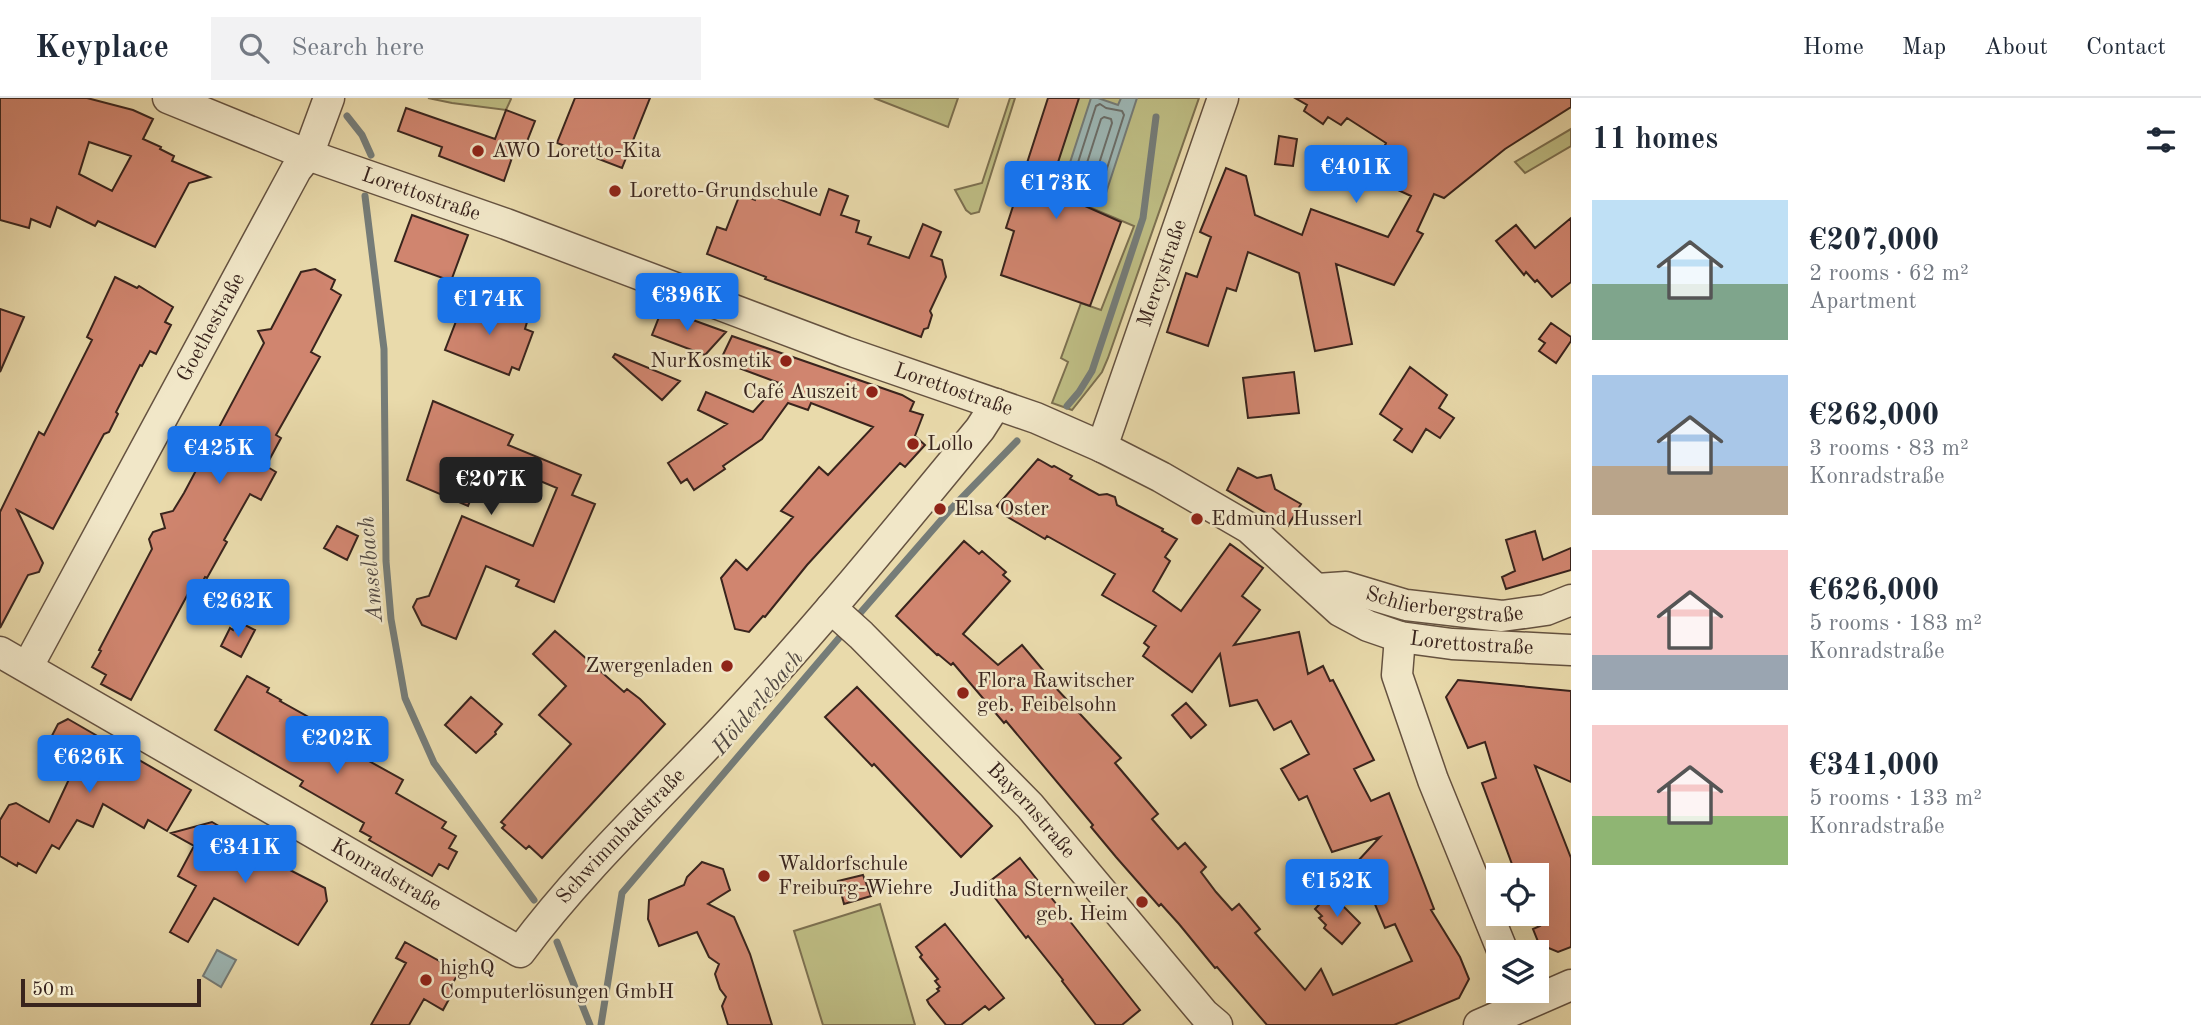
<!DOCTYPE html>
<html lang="en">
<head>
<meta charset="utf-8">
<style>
	:root { --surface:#fff; --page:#f2f2f3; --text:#1f2937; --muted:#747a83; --line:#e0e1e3; --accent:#1a73e8 }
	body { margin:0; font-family:"Old Standard TT",serif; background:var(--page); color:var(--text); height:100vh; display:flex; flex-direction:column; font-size:26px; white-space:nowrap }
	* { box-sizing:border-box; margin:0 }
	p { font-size:23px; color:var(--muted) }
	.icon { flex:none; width:38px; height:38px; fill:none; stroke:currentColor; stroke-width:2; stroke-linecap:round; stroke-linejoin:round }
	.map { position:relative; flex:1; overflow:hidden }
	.side { display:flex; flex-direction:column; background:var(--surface); width:630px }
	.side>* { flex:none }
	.fabs { position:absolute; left:1486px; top:765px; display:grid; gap:14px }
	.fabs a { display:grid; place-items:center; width:63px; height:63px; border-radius:0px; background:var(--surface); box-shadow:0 7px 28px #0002; font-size:35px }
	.scale { position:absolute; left:21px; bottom:18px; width:180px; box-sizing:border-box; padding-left:7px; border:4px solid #39241d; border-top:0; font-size:19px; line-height:24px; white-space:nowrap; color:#39241d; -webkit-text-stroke:5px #f1e7c8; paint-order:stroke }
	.price { position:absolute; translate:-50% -60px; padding:0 16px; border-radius:7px; background:var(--accent); color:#fff; font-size:23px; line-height:46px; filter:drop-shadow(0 2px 4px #0008) }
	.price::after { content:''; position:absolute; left:50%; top:42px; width:21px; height:16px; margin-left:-10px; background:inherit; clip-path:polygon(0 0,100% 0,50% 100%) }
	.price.selected { background:#222; color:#fff }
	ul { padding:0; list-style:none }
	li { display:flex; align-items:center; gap:21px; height:175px; padding:0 21px }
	li span { display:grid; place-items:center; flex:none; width:196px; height:140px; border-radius:0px; color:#555 }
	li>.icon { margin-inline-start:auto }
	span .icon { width:84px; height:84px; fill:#fffc; stroke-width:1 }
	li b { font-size:30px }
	h2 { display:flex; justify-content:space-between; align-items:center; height:84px; padding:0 21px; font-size:30px }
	header { display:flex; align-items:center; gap:42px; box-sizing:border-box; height:98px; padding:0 35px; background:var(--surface); border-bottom:2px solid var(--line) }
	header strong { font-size:33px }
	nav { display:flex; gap:38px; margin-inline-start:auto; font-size:24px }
	.search { width:490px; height:63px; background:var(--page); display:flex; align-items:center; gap:18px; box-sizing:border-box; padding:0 24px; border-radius:0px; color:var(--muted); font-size:26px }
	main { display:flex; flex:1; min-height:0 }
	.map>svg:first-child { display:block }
</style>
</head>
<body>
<header>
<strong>Keyplace</strong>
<div class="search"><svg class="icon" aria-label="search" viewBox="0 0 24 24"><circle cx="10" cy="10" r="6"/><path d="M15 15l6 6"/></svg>Search here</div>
<nav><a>Home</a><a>Map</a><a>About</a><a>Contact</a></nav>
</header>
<main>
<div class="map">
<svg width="1571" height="927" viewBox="0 0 1571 927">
	<rect width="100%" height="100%" fill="#e9daab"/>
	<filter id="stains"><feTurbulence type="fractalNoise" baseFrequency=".00286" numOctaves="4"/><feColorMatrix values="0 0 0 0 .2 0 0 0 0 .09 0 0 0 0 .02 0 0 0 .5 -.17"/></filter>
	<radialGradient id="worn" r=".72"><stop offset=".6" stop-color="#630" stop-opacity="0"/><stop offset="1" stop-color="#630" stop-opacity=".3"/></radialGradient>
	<path fill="#bebd84" stroke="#7c7050" stroke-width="2" d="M428,0H510L511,1L506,12L452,5Z
		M874,0H958L948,29Z
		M1010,0H1015L979,114L971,116L966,112L955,92L982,85Z
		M1048,0H1199L1108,260L1102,274L1072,312L1052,305L1068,264L1061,260L1081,205L1101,212L1134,128L1049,92Z
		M1571,31V48L1525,75L1515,64Z
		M880,806L915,927H823L794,833Z"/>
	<path fill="#9db7b5" stroke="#757c78" stroke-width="2" d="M1091,0H1098L1118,7L1121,0H1137L1105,98L1064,83Z
		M217,852L236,862L221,889L203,878Z"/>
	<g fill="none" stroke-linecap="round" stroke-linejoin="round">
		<path stroke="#6b6e69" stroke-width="2" d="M1100,6L1106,10L1122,13L1124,17L1102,86L1098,88L1076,80L1074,77L1096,8Z
			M1104,19L1111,21L1112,25L1096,75L1092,77L1086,74L1085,71L1101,21Z"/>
		<path stroke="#757c78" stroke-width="7" d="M347,18L362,37L371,57
			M365,98L384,251L386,463L391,521L405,600L434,665L534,802
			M1067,308L1079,294L1092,273L1143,120L1156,19
			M855,521L950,412L1017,343
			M557,844L590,927
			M601,927L622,795L845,533"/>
	</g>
	<path fill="#d0856f" stroke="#39241d" stroke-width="2" fill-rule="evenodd" d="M0,0H87L133,12L153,21L143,41L161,49L160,51L174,58L172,63L210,79L189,85L155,149L98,123L95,128L57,109L50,129L31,121L29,130L0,122ZM89,44L131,58L112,93L79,76Z
		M575,0H650L622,70L557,45Z
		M1048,0H1079L1049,92L1121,124L1090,208L1001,177L1014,133L1006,130Z
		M1295,0H1571V9L1505,51L1444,100L1434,96L1417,133L1423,136L1394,187L1336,166L1352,246L1315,253L1299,175L1248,154L1236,193L1227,190L1208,248L1167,234L1186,175L1197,179L1211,139L1200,134L1226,70L1246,78L1255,117L1302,137L1311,111L1388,139L1411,98L1370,79L1386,45L1347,20L1341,27L1328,19L1323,26L1304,13L1307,7Z
		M406,10L495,41L506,12L535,23L524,51L516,48L504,83L439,58L442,49L398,33Z
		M1279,38L1297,41L1293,68L1275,66Z
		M829,91L848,98L841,117L859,123L856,134L871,139L868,146L909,160L923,126L941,134L931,158L942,162L946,179L930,213L932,217L928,230L924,231L921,239L765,181L766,179L707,156L717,129L726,132L740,96L755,102L758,93L820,117Z
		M412,117L468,137L451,183L395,163Z
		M1571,120V184L1552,199L1537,182L1535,184L1526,174L1524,177L1496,143L1516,127L1535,150Z
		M315,171L335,182L331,191L341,197L311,254L320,259L276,337L281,340L266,368L276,374L261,402L250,396L224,442L227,444L207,480L205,479L196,496L190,492L131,602L101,586L106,577L92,569L101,553L99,552L152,451L149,441L153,434L165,430L161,416L173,413L184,395L264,245L258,233L271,231L301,174Z
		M115,179L137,190L139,188L173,209L165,224L171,227L156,256L150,253L142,268L140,267L116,314L118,316L109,334L104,336L53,431L17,412L43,465L39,474L28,477L0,530V414L39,334L44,337L92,242L87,239Z
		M465,200L527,224L525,231L533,234L519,272L512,269L509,277L445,252Z
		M0,211L24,219L0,274Z
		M668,213L726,234L705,257L652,237L661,214L667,217Z
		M1551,225L1571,239V243L1556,265L1539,253L1545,245L1539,241Z
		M732,238L902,297L914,304L910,313L923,317L915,338L925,347L905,369L900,365L807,467L765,519L763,518L749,534L735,531L721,480L736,462L747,472L793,419L781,413L819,369L828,377L873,329L811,305L808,312L788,305L762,341L723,368L725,371L694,392L687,381L681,385L668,365L727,326L698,312L706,294L753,314L779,285L720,263Z
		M615,256L680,283L662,302L613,259Z
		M1410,269L1447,297L1439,310L1454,320L1440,340L1426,331L1412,354L1394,342L1402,331L1380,316Z
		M1294,274L1299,315L1248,320L1243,280Z
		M433,303L513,337L508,347L581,377L572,397L595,406L554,504L516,488L519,482L486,468L456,541L422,527L413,509L417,501L429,498L462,418L533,448L557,390L487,361L468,408L407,382Z
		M1038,361L1052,369L1054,368L1072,378L1070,381L1099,397L1107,396L1115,399L1117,407L1163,431L1162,433L1177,441L1165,459L1170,463L1153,493L1181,513L1230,446L1263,470L1242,498L1260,512L1234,547L1299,534L1308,576L1323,568L1330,583L1333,582L1374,662L1354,671L1371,703L1389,695L1434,811L1431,812L1460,859L1469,881L1459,900L1394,927H1267L1217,869L1215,870L1179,826L1161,806L1159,808L1116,759L1091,729L1093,727L1006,623L1004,625L953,565L951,567L938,556L937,557L896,518L964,443L979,456L982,453L1006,474L1003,477L1010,483L963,536L998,567L1022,547L1043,572L1041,574L1121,660L1115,665L1158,716L1152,721L1178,751L1185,745L1206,769L1201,774L1216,794L1232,812L1239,806L1260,831L1255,835L1305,892L1321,871L1333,897L1412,863L1395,826L1385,830L1357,764L1380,739L1332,754L1307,698L1299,702L1281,671L1309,656L1291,623L1274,632L1257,602L1230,608L1220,556L1192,594L1143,558L1149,549L1144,545L1156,528L1102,497L1115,476L1047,438L1045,441L1006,418L1007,417L997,408Z
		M1238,370L1257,380L1271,377L1275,391L1301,406L1288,428L1227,392Z
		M337,428L358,438L347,462L324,450Z
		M1535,433L1543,462L1571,450V472L1506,491L1502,479L1515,473L1506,442Z
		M237,523L255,532L241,559L221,548L230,530L233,532Z
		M555,533L624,594L627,591L640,601L665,626L542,760L529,748L526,751L502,730L505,727L501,724L571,646L539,617L566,588L533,556Z
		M247,578L269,590L267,594L281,602L280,603L346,640L342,648L403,682L396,695L446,724L442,730L456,738L449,750L457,754L448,771L439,766L432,778L369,742L371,739L360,733L364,725L300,688L303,683L215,632Z
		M1458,582L1571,593V684L1535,668L1571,760V849L1558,854L1539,846L1533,831L1540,828L1536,819V777H1516L1482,685L1496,680L1485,644L1468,650L1446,599Z
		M857,589L992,728L961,759L874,666L872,668L825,619Z
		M471,599L502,626L495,634L496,636L476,655L445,627Z
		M1186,605L1206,627L1191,640L1172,617Z
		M68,621L191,692L167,733L148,722L144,730L103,706L93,729L77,722L59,751L52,747L36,775L18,765L17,768L0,758V722L9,707L16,705L49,724L71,677L51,668L54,663L42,657L58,626Z
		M212,724L248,745L245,749L325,790L327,803L298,847L214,800L188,844L170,834L196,788L178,778L194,748L171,735Z
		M1020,760L1140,912L1122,927H1096L1062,883L1063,882L1028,838L1026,840L985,787Z
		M702,764L723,771L730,792L708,806L734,819L750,856L772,927H728L722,908L726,899L720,891L715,876L719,866L709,859L697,834L659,848L648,821L649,802L684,787L687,779Z
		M863,777L871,798L844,806L838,783Z
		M1330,795L1360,825L1342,846L1324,830L1326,827L1319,820L1322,818L1315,811Z
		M945,826L1004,900L989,912L985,908L961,927H946L929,906L927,902L939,893L937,891L940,889L935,883L938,881L920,859L922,857L916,849Z
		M405,844L459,874L450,890L454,892L443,912L424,901L409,927H371L406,865L396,860Z"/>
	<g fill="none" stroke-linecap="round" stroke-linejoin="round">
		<g stroke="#655240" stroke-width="33">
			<g id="minor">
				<path id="s1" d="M168,0L308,57L506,126L845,254L1036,320L1102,349L1161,379L1249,430L1340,513L1368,528L1400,539L1452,546L1571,552"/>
				<path id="s2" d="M1102,349L1223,0"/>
				<path id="s3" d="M1317,491L1346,489L1406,507L1502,518L1546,512L1571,502"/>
				<path id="s4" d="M831,510L861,537L1030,708L1204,916L1217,927"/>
				<path d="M1400,539L1397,577L1433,682L1503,854"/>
				<path id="s5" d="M0,554L520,854C580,773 655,703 724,630C814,534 897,432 980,331L996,306"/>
				<path id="s6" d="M28,568L296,72L308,57L329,0"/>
				<path d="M1479,927L1571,887"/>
			</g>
		</g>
		<use href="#minor" stroke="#f1e7c8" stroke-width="30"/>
	</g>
	<g fill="#8f2418" stroke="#f1e7c8" stroke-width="2.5">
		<circle cx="478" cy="53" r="7"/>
		<circle cx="615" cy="93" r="7"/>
		<circle cx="786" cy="263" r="7"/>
		<circle cx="872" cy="294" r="7"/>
		<circle cx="913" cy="346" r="7"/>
		<circle cx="940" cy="411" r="7"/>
		<circle cx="1197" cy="421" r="7"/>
		<circle cx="727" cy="568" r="7"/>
		<circle cx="963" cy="595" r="7"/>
		<circle cx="764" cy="778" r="7"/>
		<circle cx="1142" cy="804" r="7"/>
		<circle cx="426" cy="882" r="7"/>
	</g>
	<g text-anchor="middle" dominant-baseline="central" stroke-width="5" stroke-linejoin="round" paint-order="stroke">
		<g font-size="21" fill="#39241d" stroke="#f1e7c8" text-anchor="start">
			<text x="492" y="53">AWO Loretto-Kita</text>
			<text x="629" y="93">Loretto-Grundschule</text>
			<text x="772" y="263" text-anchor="end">NurKosmetik</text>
			<text x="858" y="294" text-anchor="end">Café Auszeit</text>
			<text x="927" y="346">Lollo</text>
			<text x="954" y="411">Elsa Oster</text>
			<text x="1211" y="421">Edmund Husserl</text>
			<text x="713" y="568" text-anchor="end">Zwergenladen</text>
			<text x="977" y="583">Flora Rawitscher<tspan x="977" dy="24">geb. Feibelsohn</tspan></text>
			<text x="778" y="766">Waldorfschule<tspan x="778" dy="24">Freiburg-Wiehre</tspan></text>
			<text x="1128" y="792" text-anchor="end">Juditha Sternweiler<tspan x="1128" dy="24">geb. Heim</tspan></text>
			<text x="440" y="870">highQ<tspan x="440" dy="24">Computerlösungen GmbH</tspan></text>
		</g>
		<g font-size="21" fill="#39241d" stroke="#f1e7c8">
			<text stroke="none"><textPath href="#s1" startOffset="271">Lorettostraße</textPath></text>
			<text stroke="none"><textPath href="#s2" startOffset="184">Mercystraße</textPath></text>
			<text stroke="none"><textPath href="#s6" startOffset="385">Goethestraße</textPath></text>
			<text stroke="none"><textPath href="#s1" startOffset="838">Lorettostraße</textPath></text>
			<text stroke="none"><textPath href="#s3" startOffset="130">Schlierbergstraße</textPath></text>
			<text stroke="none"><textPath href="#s1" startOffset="1426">Lorettostraße</textPath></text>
			<text stroke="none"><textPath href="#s4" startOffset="285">Bayernstraße</textPath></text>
			<text stroke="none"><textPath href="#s5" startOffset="754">Schwimmbadstraße</textPath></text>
			<text stroke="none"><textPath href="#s5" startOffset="446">Konradstraße</textPath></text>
		</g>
		<g font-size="23" font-style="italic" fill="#524943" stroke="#f1e7c8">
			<text transform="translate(371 471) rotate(-95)">Amselbach</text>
			<text transform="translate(758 605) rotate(-50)">Hölderlebach</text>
		</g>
	</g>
	<rect width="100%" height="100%" filter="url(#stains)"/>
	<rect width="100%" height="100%" fill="url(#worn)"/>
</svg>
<div class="fabs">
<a><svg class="icon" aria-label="locate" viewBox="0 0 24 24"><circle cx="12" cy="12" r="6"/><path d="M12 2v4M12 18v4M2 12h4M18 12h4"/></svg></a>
<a><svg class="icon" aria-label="layers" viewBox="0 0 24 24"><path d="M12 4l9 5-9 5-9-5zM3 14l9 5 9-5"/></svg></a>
</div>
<div class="scale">50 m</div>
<b class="price" style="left:1356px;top:107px">€401K</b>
<b class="price" style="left:1056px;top:123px">€173K</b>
<b class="price" style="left:687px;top:235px">€396K</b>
<b class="price" style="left:489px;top:239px">€174K</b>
<b class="price" style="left:219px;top:388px">€425K</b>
<b class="price selected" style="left:491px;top:419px">€207K</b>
<b class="price" style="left:238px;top:541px">€262K</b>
<b class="price" style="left:337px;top:678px">€202K</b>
<b class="price" style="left:89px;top:697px">€626K</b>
<b class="price" style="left:245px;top:787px">€341K</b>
<b class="price" style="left:1337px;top:821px">€152K</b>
</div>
<section class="side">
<h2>11 homes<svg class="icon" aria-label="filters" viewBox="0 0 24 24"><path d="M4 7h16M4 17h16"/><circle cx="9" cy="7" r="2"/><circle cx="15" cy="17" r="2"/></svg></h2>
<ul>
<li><span style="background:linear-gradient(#bfe0f5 60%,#7fa58c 0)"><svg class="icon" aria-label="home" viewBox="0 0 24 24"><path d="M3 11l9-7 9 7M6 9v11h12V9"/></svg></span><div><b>€207,000</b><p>2 rooms · 62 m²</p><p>Apartment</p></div></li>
<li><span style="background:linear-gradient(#a9c7e8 65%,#b9a48a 0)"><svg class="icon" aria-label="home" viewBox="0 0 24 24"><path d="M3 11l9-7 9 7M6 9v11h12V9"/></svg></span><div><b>€262,000</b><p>3 rooms · 83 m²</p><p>Konradstraße</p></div></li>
<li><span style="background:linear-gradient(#f6c9c9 75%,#9aa5b1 0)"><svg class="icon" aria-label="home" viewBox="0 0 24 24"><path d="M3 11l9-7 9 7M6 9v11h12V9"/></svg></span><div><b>€626,000</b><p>5 rooms · 183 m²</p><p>Konradstraße</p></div></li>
<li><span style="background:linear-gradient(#f6c9c9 65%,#8fb573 0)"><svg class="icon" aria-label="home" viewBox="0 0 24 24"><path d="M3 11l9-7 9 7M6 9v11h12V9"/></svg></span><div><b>€341,000</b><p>5 rooms · 133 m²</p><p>Konradstraße</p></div></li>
</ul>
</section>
</main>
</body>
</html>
